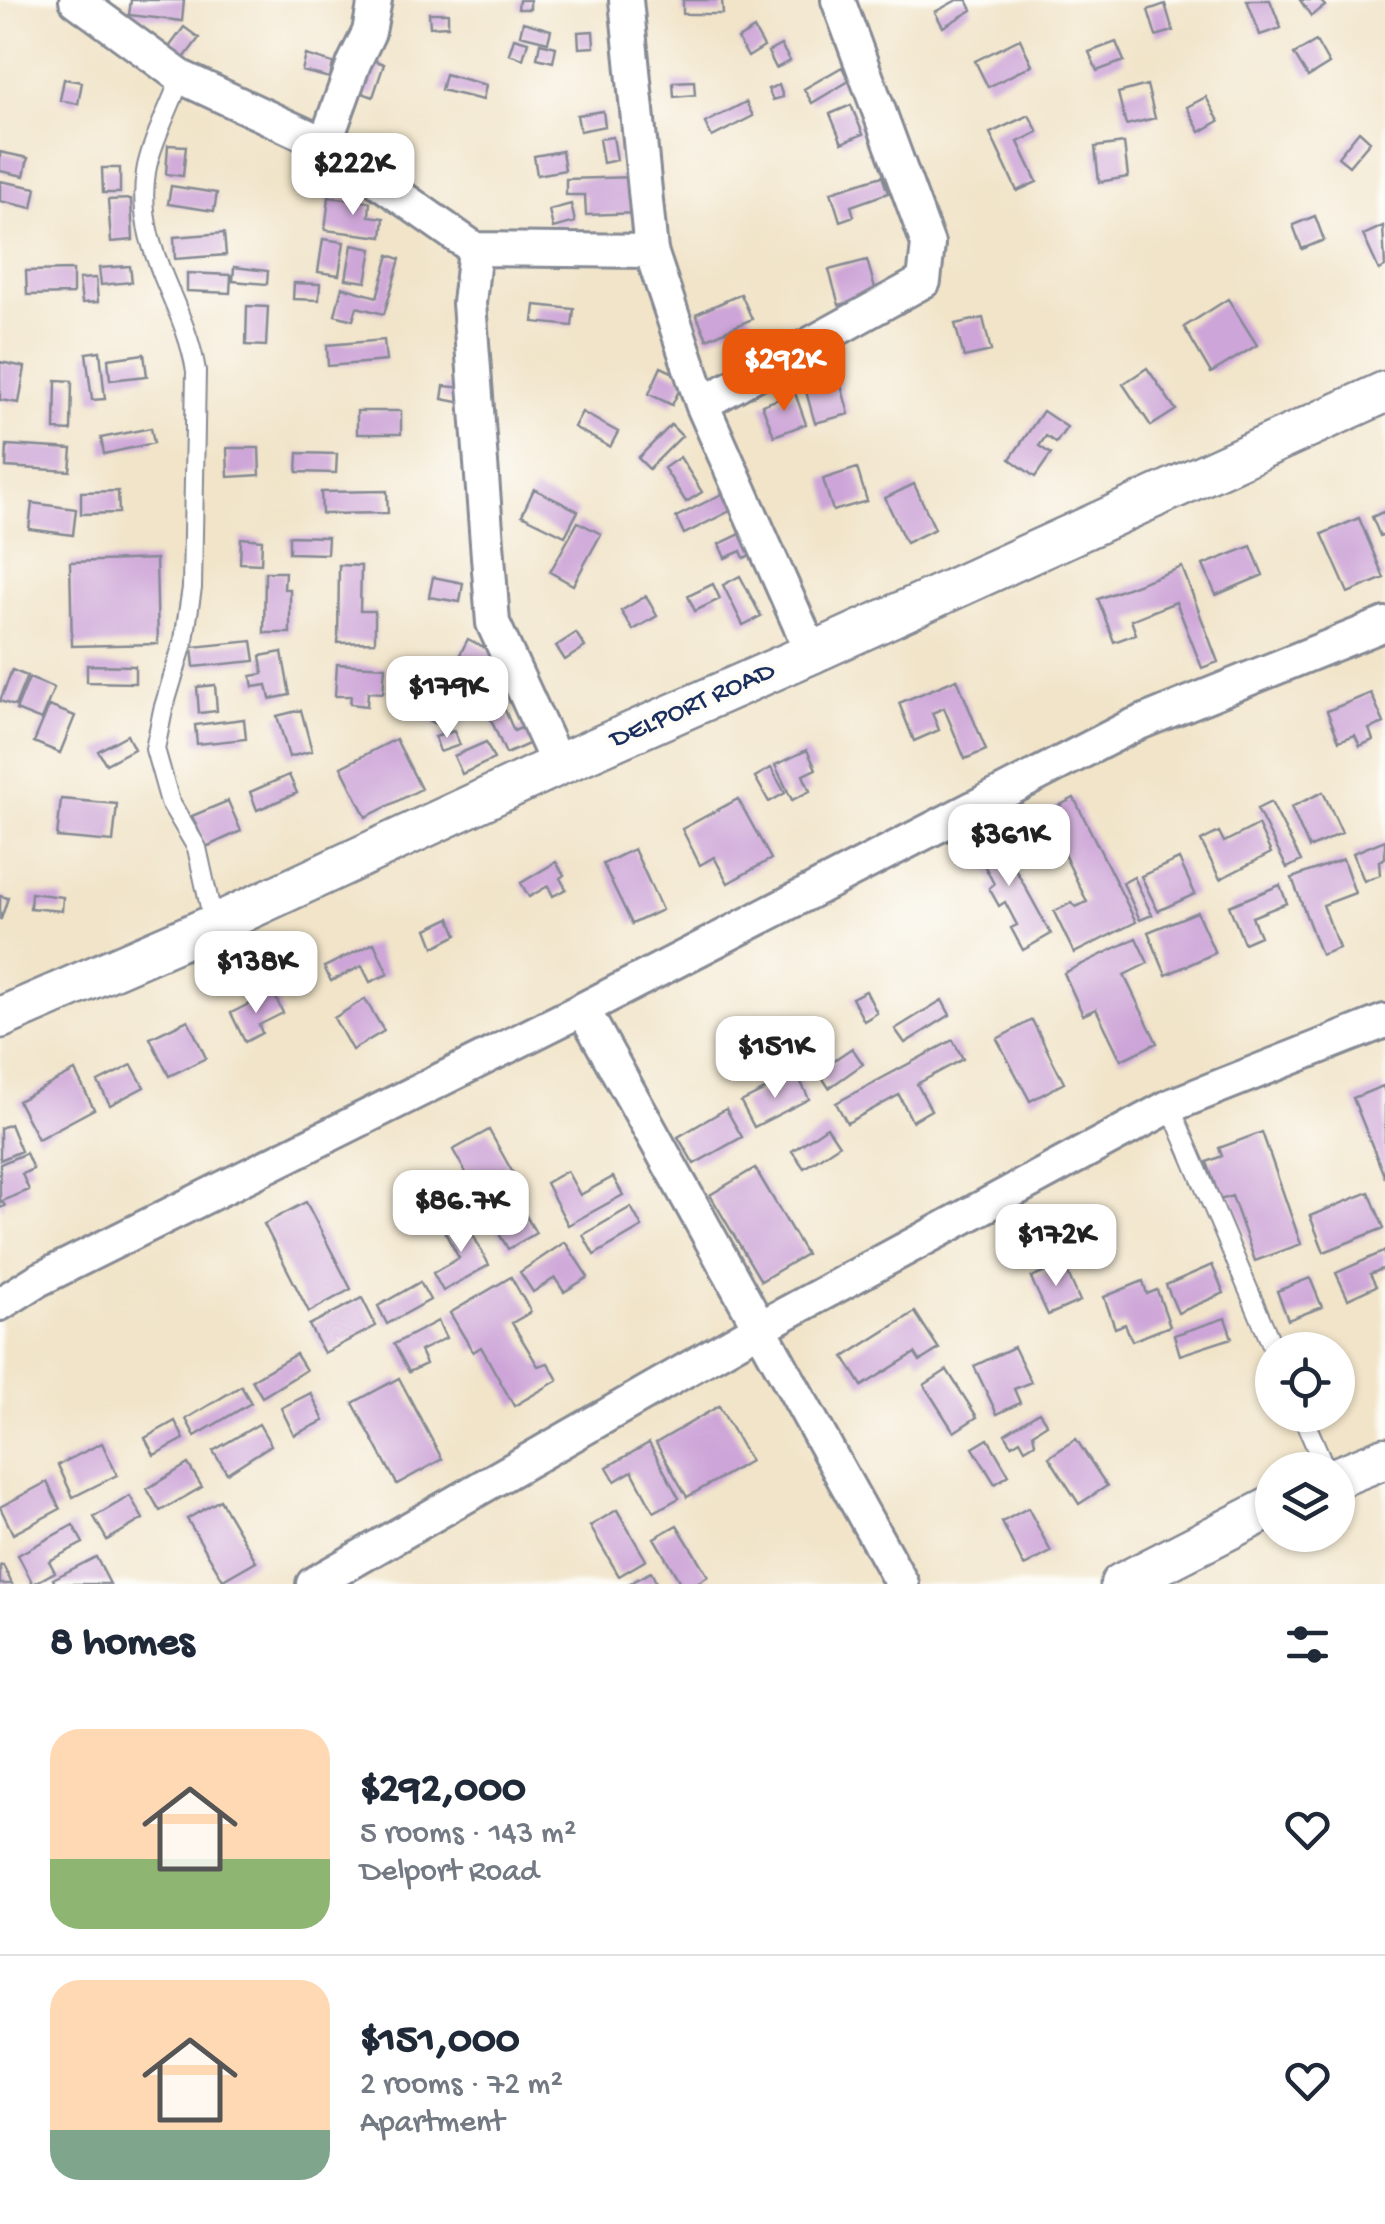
<!DOCTYPE html>
<html lang="en">
<head>
<meta charset="utf-8">
<style>
	:root { --surface:#fff; --page:#f6f6f7; --text:#1f2937; --muted:#747a83; --line:#e0e1e3; --accent:#ea580c }
	body { margin:0; font-family:"Gochi Hand",sans-serif; background:var(--page); color:var(--text); height:100vh; display:flex; flex-direction:column; font-size:38px; white-space:nowrap }
	* { box-sizing:border-box; margin:0 }
	p { font-size:32px; color:var(--muted) }
	.icon { flex:none; width:55px; height:55px; fill:none; stroke:currentColor; stroke-width:2; stroke-linecap:round; stroke-linejoin:round }
	.map { position:relative; height:1584px; overflow:hidden }
	.panel { display:flex; flex-direction:column; background:var(--surface); flex:1 }
	.panel>* { flex:none }
	.controls { position:absolute; left:1255px; top:1332px; display:grid; gap:20px }
	.controls a { display:grid; place-items:center; width:100px; height:100px; border-radius:50%; background:var(--surface); box-shadow:0 2px 8px #0004; font-size:50px }
	.price { position:absolute; translate:-50% -85px; padding:0 22px; border-radius:20px; background:#fff; color:#222; font-size:32px; line-height:65px; filter:drop-shadow(0 2px 5px #0008) }
	.price::after { content:''; position:absolute; left:50%; top:60px; width:30px; height:22px; margin-left:-15px; background:inherit; clip-path:polygon(0 0,100% 0,50% 100%) }
	.price.selected { background:var(--accent); color:#fff }
	ul { padding:0; list-style:none }
	li { display:flex; align-items:center; gap:30px; height:250px; padding:0 50px }
	li+li { border-top:2px solid var(--line) }
	li span { display:grid; place-items:center; flex:none; width:280px; height:200px; border-radius:30px; color:#555 }
	li>.icon { margin-inline-start:auto }
	span .icon { width:120px; height:120px; fill:#fffc; stroke-width:1 }
	li b { font-size:42px }
	h2 { display:flex; justify-content:space-between; align-items:center; height:120px; padding:0 50px; font-size:42px }
	.map>svg:first-child { display:block }
</style>
</head>
<body>
<div class="map">
<svg width="1385" height="1584" viewBox="0 0 1385 1584">
	<rect width="100%" height="100%" fill="#fdfcf7"/>
	<filter id="ink" filterUnits="userSpaceOnUse"><feTurbulence type="fractalNoise" baseFrequency=".01" numOctaves="2"/><feDisplacementMap in="SourceGraphic" scale="20" xChannelSelector="R" yChannelSelector="G"/><feConvolveMatrix kernelMatrix="1 2 1 2 8 2 1 2 1" color-interpolation-filters="sRGB"/></filter>
	<filter id="wash" filterUnits="userSpaceOnUse"><feTurbulence type="fractalNoise" baseFrequency=".0048" numOctaves="4" result="noise"/><feDisplacementMap in="SourceGraphic" scale="40" xChannelSelector="R" yChannelSelector="G"/><feGaussianBlur stdDeviation="2.25" result="paint"/><feColorMatrix in="noise" values="0 0 0 0 0 0 0 0 0 0 0 0 0 0 0 0 0 1.4 0 .05"/><feComposite in="paint" operator="in"/></filter>
	<g filter="url(#wash)">
		<rect width="100%" height="100%" fill="#f1e4c9"/>
		<g id="blocks">
			<path fill="#cda5d8" d="M131,0H184L182,21L129,15Z
				M519,0H530V9H518Z
				M683,0H722L723,14H683Z
				M957,0H967L972,10L943,27L935,12Z
				M1247,0H1270L1281,28L1260,35Z
				M1300,0H1320L1325,6L1311,16Z
				M1165,4L1173,31L1156,36L1148,10Z
				M429,13H448V26L430,27Z
				M523,22L551,30L548,42L520,35Z
				M184,27L199,38L182,61L167,50Z
				M754,29L764,47L748,57L738,39Z
				M593,31L594,47L579,48L578,32Z
				M514,38L528,42L523,59L509,54Z
				M1020,39L1032,65L988,87L975,61Z
				M1316,41L1329,64L1308,77L1294,54Z
				M1116,42L1124,61L1097,71L1089,52Z
				M540,43L556,47L553,62L537,58Z
				M781,45L790,61L776,68L768,52Z
				M306,55L333,63L330,78L302,71Z
				M365,57L384,64L373,97L354,90Z
				M842,67L849,81L812,103L804,89Z
				M445,74L486,85L483,100L441,90Z
				M64,79L82,82L78,104L60,100Z
				M694,81L695,95L674,97L673,82Z
				M779,85L783,97L773,100L768,89Z
				M1147,85L1155,118L1126,125L1118,93Z
				M1206,97L1219,121L1200,132L1187,107Z
				M746,102L753,116L712,137L705,123Z
				M851,105L863,134L842,143L830,114Z
				M603,111L605,126L580,131L577,115Z
				M1029,115L1038,132L1018,142L1037,182L1017,191L990,133Z
				M1359,131L1370,141L1349,166L1338,157Z
				M613,137L617,160L603,163L599,139Z
				M1124,143L1128,177L1099,182L1095,147Z
				M168,145L186,146L183,176L166,174Z
				M562,151L565,170L537,175L534,156Z
				M0,152L28,158L24,176L0,171Z
				M102,168H120V193H103Z
				M882,176L888,193L851,206L854,216L840,221L831,192Z
				M636,177L638,213L586,215L585,195H566V179Z
				M0,181L36,188L32,208L0,201Z
				M171,186L217,193L214,211L168,204Z
				M329,197L370,202L369,216L384,218L382,237L325,230Z
				M131,199L133,240L111,242L108,200Z
				M571,204L575,222L553,228L549,210Z
				M1315,216L1324,240L1302,249L1293,225Z
				M1383,226L1385,267L1379,270L1363,235Z
				M224,233L226,255L175,259L174,237Z
				M323,239L344,242L339,275L318,272Z
				M352,245L372,249L366,282L346,279Z
				M389,255L400,259L384,314L357,307L353,320L335,315L342,287L377,297Z
				M867,260L877,295L839,305L829,270Z
				M130,266L132,282L101,285L99,268Z
				M234,267L268,271L267,284L233,281Z
				M73,270V294L27,295L26,271Z
				M187,273L231,275L230,293L187,291Z
				M96,278L98,302L82,303L79,279Z
				M294,283L320,284L319,300L293,299Z
				M741,294L752,319L707,339L696,314Z
				M1228,299L1257,345L1211,373L1184,327Z
				M535,305L574,309L572,326L533,322Z
				M247,306L268,307L266,346L246,345Z
				M983,318L991,351L964,357L955,324Z
				M384,340L386,361L328,366L327,345Z
				M100,351L105,399L92,400L86,353Z
				M144,354L147,376L110,380L108,359Z
				M0,362L25,367L19,403L0,400Z
				M661,367L685,378L672,405L649,394Z
				M1147,368L1176,410L1151,426L1123,384Z
				M839,378L849,414L815,423L805,388Z
				M56,380L72,381L71,431L55,430Z
				M444,386L465,388L463,403L442,399Z
				M795,393L806,424L774,436L762,405Z
				M357,411H401V434H357Z
				M1043,411L1067,427L1056,443L1046,436L1039,446L1051,454L1035,477L1010,459Z
				M582,412L618,432L610,447L574,427Z
				M671,425L682,436L649,469L638,458Z
				M151,428L154,443L104,454L101,438Z
				M7,445L72,449L70,471L6,467Z
				M227,448H259L260,475L228,477Z
				M298,453L337,454L336,473L297,472Z
				M680,457L702,492L686,502L664,468Z
				M857,468L867,501L833,511L823,479Z
				M914,484L935,529L906,543L885,498Z
				M534,489L578,511L565,536L522,515Z
				M732,489L740,506L684,534L676,517Z
				M118,491L119,513L81,514V492Z
				M387,491L388,513L322,514L321,492Z
				M32,503L76,509L73,535L29,529Z
				M1385,511V534L1380,536L1372,517Z
				M1359,518L1384,578L1348,593L1322,534Z
				M578,522L601,534L573,585L550,572Z
				M751,529L761,550L744,558L741,551L725,558L719,544Z
				M289,536L328,537L327,554L289,553Z
				M241,538L262,540L261,564L240,563Z
				M1251,546L1263,575L1216,595L1203,565Z
				M156,559L158,644L72,646L70,562Z
				M339,565L361,566L360,611H375V642L338,643Z
				M1182,567L1218,662L1202,668L1176,602L1131,620L1136,634L1114,642L1098,599Z
				M265,572H285L284,589H290V633H264Z
				M740,576L761,616L743,625L723,585Z
				M433,577L463,583L460,602L429,597Z
				M713,584L720,599L695,611L688,596Z
				M646,596L657,616L633,630L621,611Z
				M576,633L585,647L565,660L556,646Z
				M468,639L502,657L494,675L482,668L475,681L452,670Z
				M252,641L255,661L194,667L192,647Z
				M282,652L290,695L270,699L267,685L253,687L251,676L263,674L260,656Z
				M337,664L385,667L383,693L368,692L367,706L350,704L351,696H335Z
				M87,665L135,666V683L87,682Z
				M12,670L27,676L15,706L0,701Z
				M29,678L54,688L41,720L16,710Z
				M447,678L476,693L468,708L456,702L443,728L426,719Z
				M957,679L986,750L965,759L944,708L932,713L939,730L914,741L899,703Z
				M215,685L217,711L199,713L197,687Z
				M1371,693L1384,723L1369,729L1373,740L1360,746L1355,735L1339,741L1327,711Z
				M49,706L75,716L60,753L34,742Z
				M504,708L514,731L526,726L533,742L506,754L489,715Z
				M301,710L312,751L289,757L277,716Z
				M244,719L246,739L197,744L195,725Z
				M454,731L460,745L440,752L435,737Z
				M127,735L134,749L106,764L98,751Z
				M396,739L421,789L366,817L341,767Z
				M486,742L494,759L462,774L454,756Z
				M807,750L816,769L803,775L810,791L792,800L775,765Z
				M771,768L785,793L769,802L755,777Z
				M289,775L297,793L257,810L250,792Z
				M1323,792L1342,833L1309,848L1291,807Z
				M1074,798L1136,922L1074,953L1054,912L1071,903L1076,907L1087,902L1062,850L1051,855L1033,819Z
				M61,799L117,804L113,842L57,837Z
				M738,799L771,859L728,883L714,857L700,865L682,829Z
				M228,801L241,831L206,847L192,816Z
				M1271,802L1301,861L1287,868L1257,809Z
				M1258,825L1271,853L1220,879L1201,841L1219,832L1224,842Z
				M994,830L1051,934L1023,950L1011,928L1017,925L1005,902L999,906L989,888L994,884L981,859L973,864L963,847Z
				M1385,840V858L1379,861L1380,875L1364,881L1353,853Z
				M634,849L662,910L632,924L603,864Z
				M1179,859L1195,894L1158,911L1141,876Z
				M1343,859L1355,893L1323,905L1339,948L1321,955L1292,878Z
				M556,862L564,875L560,878L566,889L553,896L548,886L529,897L521,883Z
				M1134,877L1152,915L1140,920L1123,883Z
				M1280,885L1287,903L1252,917L1260,936L1244,943L1229,906Z
				M31,893L63,897L62,911L30,908Z
				M0,896L8,898L1,919H0Z
				M1197,912L1215,953L1166,975L1148,932Z
				M450,918L457,935L434,947L427,929Z
				M1136,938L1148,963L1124,975L1157,1043L1121,1060L1096,1009L1083,1015L1064,973Z
				M374,943L388,974L370,982L362,966L331,981L324,967Z
				M866,991L877,1013L864,1021L852,998Z
				M273,992L283,1013L259,1025L262,1033L245,1042L231,1013Z
				M365,999L384,1031L352,1050L334,1018Z
				M942,1000L950,1015L905,1043L895,1029Z
				M188,1020L206,1058L169,1076L150,1038Z
				M1032,1020L1064,1083L1030,1101L997,1039Z
				M953,1040L963,1059L917,1084L931,1110L912,1121L899,1095L847,1123L836,1103Z
				M852,1048L863,1064L829,1088L818,1071Z
				M132,1065L144,1087L110,1105L98,1082Z
				M75,1071L94,1109L38,1139L18,1101Z
				M797,1074L809,1099L754,1127L741,1102Z
				M1383,1086L1385,1093V1178L1353,1098Z
				M726,1109L742,1137L694,1164L678,1137Z
				M10,1124L21,1151L0,1160V1128Z
				M827,1127L839,1145L804,1168L792,1151Z
				M489,1130L519,1184L484,1204L453,1150Z
				M1262,1132L1301,1244L1255,1261L1232,1196L1220,1200L1207,1162L1222,1156L1219,1148Z
				M26,1153L33,1169L22,1174L29,1190L2,1201L5,1206L0,1208V1164Z
				M755,1168L806,1254L761,1281L710,1195Z
				M567,1171L580,1195L613,1177L623,1195L568,1225L546,1183Z
				M1369,1192L1384,1228L1324,1252L1310,1216Z
				M306,1202L351,1289L309,1312L264,1224Z
				M631,1207L642,1227L594,1255L583,1235Z
				M522,1209L536,1233L508,1249L494,1225Z
				M463,1216L489,1265L443,1291L433,1273L459,1258L442,1227Z
				M565,1242L588,1277L564,1292L555,1278L533,1292L520,1272Z
				M1385,1251V1268L1370,1274L1376,1286L1348,1299L1336,1273Z
				M1064,1264L1080,1301L1048,1315L1031,1278Z
				M1212,1265L1224,1293L1178,1313L1166,1285Z
				M511,1277L531,1312L512,1323L538,1366L548,1363L558,1380L514,1406L481,1347L473,1352L450,1313Z
				M1310,1278L1322,1307L1288,1320L1277,1291Z
				M1143,1281L1147,1294L1157,1290L1170,1326L1132,1341L1125,1324L1115,1328L1104,1297Z
				M420,1282L430,1300L387,1324L378,1306Z
				M362,1298L376,1326L324,1353L309,1325Z
				M915,1312L939,1349L920,1361L915,1353L862,1386L844,1357Z
				M1225,1318L1232,1338L1180,1355L1174,1335Z
				M438,1321L446,1338L420,1351L426,1364L409,1372L394,1344Z
				M1014,1347L1031,1382L1014,1389L1020,1403L997,1414L974,1366Z
				M296,1354L306,1370L262,1397L252,1380Z
				M947,1370L977,1417L954,1432L924,1385Z
				M399,1378L442,1459L397,1484L353,1403Z
				M241,1386L251,1403L195,1436L186,1419Z
				M311,1393L324,1421L294,1435L281,1408Z
				M719,1406L750,1461L687,1497L656,1443Z
				M1039,1412L1047,1424L1033,1433L1035,1443L1025,1449L1020,1440L1012,1445L1005,1434Z
				M175,1421L184,1439L154,1455L145,1438Z
				M259,1424L271,1445L227,1473L213,1451Z
				M988,1439L1009,1475L995,1484L973,1448Z
				M1076,1439L1107,1486L1079,1504L1049,1457Z
				M102,1443L117,1475L73,1497L58,1465Z
				M649,1443L679,1498L654,1512L632,1471L615,1481L607,1467Z
				M188,1464L202,1487L160,1511L147,1489Z
				M47,1482L60,1509L13,1534L0,1507Z
				M130,1496L143,1519L107,1540L94,1517Z
				M220,1500L256,1561L223,1580L187,1519Z
				M1028,1508L1051,1552L1024,1566L1002,1522Z
				M617,1510L646,1560L619,1576L590,1526Z
				M73,1525L83,1543L49,1561L55,1572L33,1584L18,1555Z
				M677,1525L708,1576L695,1584H681L654,1538Z
				M96,1557L110,1584H55L53,1579Z
				M3,1565L12,1584H0V1566Z
				M651,1572L657,1584H628Z"/>
		</g>
	</g>
	<g filter="url(#ink)">
		<use href="#blocks" fill-opacity="0" stroke="#868a94" stroke-width="2.5"/>
		<g fill="none" stroke-linecap="round" stroke-linejoin="round">
			<g stroke="#868a94" stroke-width="22">
				<path id="service" d="M181,77C171,105 150,145 146,172C134,250 184,298 196,371L192,588L184,640L163,710L155,749L170,802L197,848L214,925
					M1170,1106L1274,1350
					M1302,1415L1326,1470"/>
			</g>
			<g stroke="#868a94" stroke-width="38">
				<path id="minor" d="M76,0L181,77L325,144L475,249L651,251
					M626,0L651,251L702,404L812,653
					M325,144L354,63L369,32L375,0
					M475,249L469,303L493,623L558,765
					M702,404L924,281L928,244L838,0
					M583,1009L902,1584
					M0,1304L38,1280L583,1009L1132,726L1385,624
					M313,1584L759,1328L1170,1106L1385,1021"/>
			</g>
			<g stroke="#868a94" stroke-width="45">
				<path id="tertiary" d="M0,1018L214,925L558,765L812,653L1385,392
					M1338,1477L1385,1458
					M1121,1584L1272,1507"/>
			</g>
			<use href="#service" stroke="#fff" stroke-width="18"/>
			<use href="#minor" stroke="#fff" stroke-width="32"/>
			<use href="#tertiary" stroke="#fff" stroke-width="40"/>
		</g>
	</g>
	<g text-anchor="middle" dominant-baseline="central" stroke-width="8" stroke-linejoin="round" paint-order="stroke">
		<g font-size="28" fill="#1b2f5e" stroke="#fdfcf7">
			<text transform="translate(693 706) rotate(-24)">DELPORT ROAD</text>
		</g>
	</g>
</svg>
<div class="controls">
<a><svg class="icon" aria-label="locate" viewBox="0 0 24 24"><circle cx="12" cy="12" r="6"/><path d="M12 2v4M12 18v4M2 12h4M18 12h4"/></svg></a>
<a><svg class="icon" aria-label="layers" viewBox="0 0 24 24"><path d="M12 4l9 5-9 5-9-5zM3 14l9 5 9-5"/></svg></a>
</div>
<b class="price" style="left:353px;top:218px">$222K</b>
<b class="price selected" style="left:784px;top:414px">$292K</b>
<b class="price" style="left:447px;top:741px">$179K</b>
<b class="price" style="left:1009px;top:889px">$361K</b>
<b class="price" style="left:256px;top:1016px">$138K</b>
<b class="price" style="left:775px;top:1101px">$151K</b>
<b class="price" style="left:461px;top:1255px">$86.7K</b>
<b class="price" style="left:1056px;top:1289px">$172K</b>
</div>
<section class="panel">
<h2>8 homes<svg class="icon" aria-label="filters" viewBox="0 0 24 24"><path d="M4 7h16M4 17h16"/><circle cx="9" cy="7" r="2"/><circle cx="15" cy="17" r="2"/></svg></h2>
<ul>
<li><span style="background:linear-gradient(#ffd9b3 65%,#8fb573 0)"><svg class="icon" aria-label="home" viewBox="0 0 24 24"><path d="M3 11l9-7 9 7M6 9v11h12V9"/></svg></span><div><b>$292,000</b><p>5 rooms · 143 m²</p><p>Delport Road</p></div><svg class="icon" aria-label="heart" viewBox="0 0 24 24"><path d="M12 20l-8-8c-3-5 5-10 8-4 3-6 11-1 8 4z"/></svg></li>
<li><span style="background:linear-gradient(#ffd9b3 75%,#7fa58c 0)"><svg class="icon" aria-label="home" viewBox="0 0 24 24"><path d="M3 11l9-7 9 7M6 9v11h12V9"/></svg></span><div><b>$151,000</b><p>2 rooms · 72 m²</p><p>Apartment</p></div><svg class="icon" aria-label="heart" viewBox="0 0 24 24"><path d="M12 20l-8-8c-3-5 5-10 8-4 3-6 11-1 8 4z"/></svg></li>
</ul>
</section>
</body>
</html>
